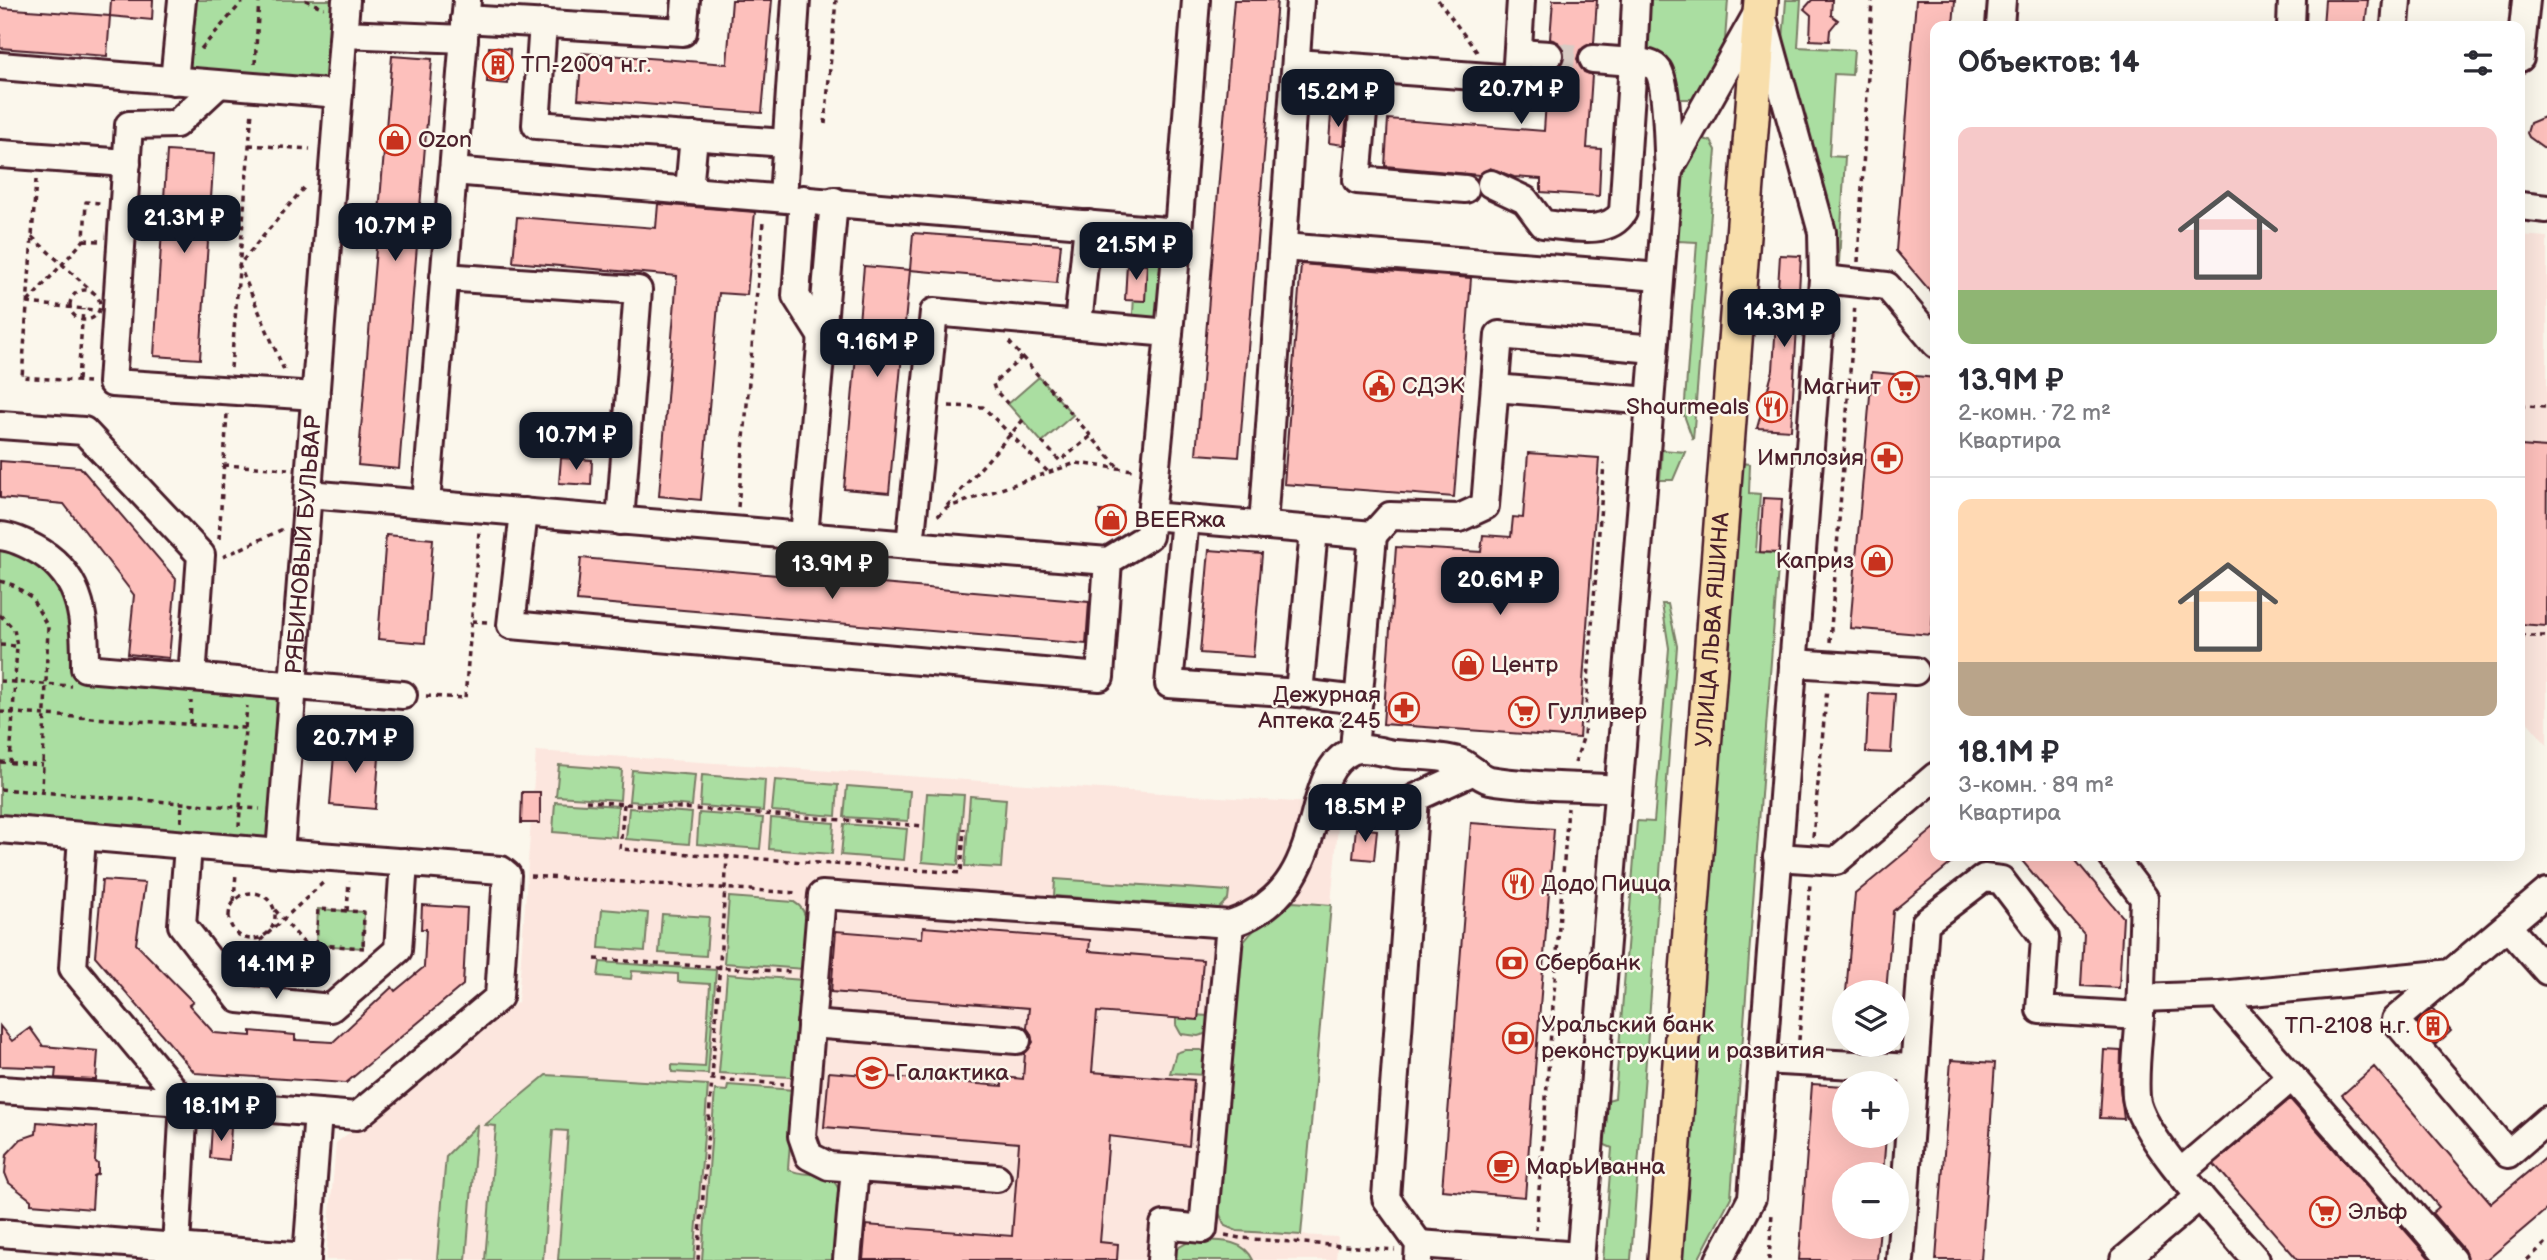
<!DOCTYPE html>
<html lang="ru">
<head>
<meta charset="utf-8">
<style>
	:root { --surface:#fff; --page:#f2f2f3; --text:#2b2b33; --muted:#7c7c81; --line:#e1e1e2; --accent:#111827 }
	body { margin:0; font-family:"Balsamiq Sans",sans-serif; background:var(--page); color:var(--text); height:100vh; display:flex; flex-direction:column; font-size:26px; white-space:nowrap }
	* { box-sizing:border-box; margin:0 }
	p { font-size:23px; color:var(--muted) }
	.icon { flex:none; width:38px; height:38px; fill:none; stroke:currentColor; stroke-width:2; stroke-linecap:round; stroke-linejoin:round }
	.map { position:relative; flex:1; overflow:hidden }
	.details { position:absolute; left:1930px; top:21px; width:595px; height:840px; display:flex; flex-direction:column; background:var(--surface); border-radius:14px; box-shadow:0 7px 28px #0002 }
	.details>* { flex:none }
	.tools { position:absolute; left:1832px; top:980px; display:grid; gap:14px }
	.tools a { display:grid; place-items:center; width:77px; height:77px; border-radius:50%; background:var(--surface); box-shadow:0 7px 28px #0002; font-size:35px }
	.price { position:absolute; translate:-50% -60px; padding:0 16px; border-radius:14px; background:var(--accent); color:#fff; font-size:23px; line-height:46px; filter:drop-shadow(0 2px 4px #0008) }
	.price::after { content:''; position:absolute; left:50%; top:42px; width:21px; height:16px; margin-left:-10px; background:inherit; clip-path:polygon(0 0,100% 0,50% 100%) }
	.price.current { background:#222; color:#fff }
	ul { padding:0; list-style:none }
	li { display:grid; align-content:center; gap:14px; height:371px; padding:0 28px }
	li+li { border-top:2px solid var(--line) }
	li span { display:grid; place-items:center; height:217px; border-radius:14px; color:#555 }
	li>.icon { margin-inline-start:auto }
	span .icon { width:126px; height:126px; fill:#fffc; stroke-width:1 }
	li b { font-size:30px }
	h2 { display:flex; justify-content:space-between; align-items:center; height:84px; padding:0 28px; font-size:30px }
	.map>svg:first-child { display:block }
</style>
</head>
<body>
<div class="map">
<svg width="2547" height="1260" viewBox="0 0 2547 1260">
	<rect width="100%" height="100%" fill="#fbf7ec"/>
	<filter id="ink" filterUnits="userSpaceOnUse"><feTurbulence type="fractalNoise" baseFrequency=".0143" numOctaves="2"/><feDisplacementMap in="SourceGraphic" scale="14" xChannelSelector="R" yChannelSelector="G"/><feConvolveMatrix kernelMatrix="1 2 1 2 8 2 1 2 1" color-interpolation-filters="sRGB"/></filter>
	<g filter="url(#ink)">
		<path fill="#fce6de" d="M2520,235L2547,237V745L2520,713Z
			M536,751L1340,805L1301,1235L1338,1237L1336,1260H326L336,1143L518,1002Z"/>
		<path fill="#aadea1" stroke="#7a7e66" stroke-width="2" d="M182,0H346L339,94L174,81Z
			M1650,0H1728L1725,40L1693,99H1670L1637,46L1648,42Z
			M1786,0H1801L1798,47L1854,50L1852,75L1834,74L1829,156L1845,157L1839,262L1836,264L1776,45L1783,40Z
			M1703,139L1711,141L1716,150L1693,440L1684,415L1697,242L1678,241L1677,253H1669L1666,221L1696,144Z
			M1138,228L1178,232L1169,333L1132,330Z
			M1039,377L1073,415L1042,442L1008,404Z
			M1662,450L1685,452L1673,480H1660Z
			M1741,463L1750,464L1749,493L1760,494L1756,552L1779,554L1731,1197L1698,1260H1680Z
			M0,536L53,559L85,668L293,685L280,853L0,829Z
			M1662,604H1668L1677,646L1631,1260H1603L1612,1148L1598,1142L1604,1101L1615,1098L1637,821L1654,822L1669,648Z
			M559,765L622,770L620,800L556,796Z
			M632,770L695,775L692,806L629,801Z
			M702,775L765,780L763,811L700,806Z
			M775,780L838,785L836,816L772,811Z
			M847,786L910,791L908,821L844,817Z
			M927,793L964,795L958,865L922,862Z
			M970,796L1006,799L1001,868L965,866Z
			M555,802L618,806L616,837L553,832Z
			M629,808L692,813L689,844L626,839Z
			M699,813L763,818L760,849L697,844Z
			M771,818L834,823L832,854L769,849Z
			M844,824L907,829L904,860L841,855Z
			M1055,879L1229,891L1228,899L1219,908L1054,896Z
			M729,897L794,902C816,914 805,948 804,969L724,963Z
			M1293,902L1331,905L1301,1235L1237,1231L1225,1226L1216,1206L1238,953C1247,929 1274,916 1293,902Z
			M318,909L364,912L363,948L316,945Z
			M602,909L648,913L645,951L599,948Z
			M662,914L709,917L706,956L659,953Z
			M600,962L716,970L708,1074L672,1072V1065L705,1067L710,984L678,982V974L632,971L631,979L598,976Z
			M727,974L803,980L796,1073L791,1077L719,1073Z
			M1176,1014L1209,1016L1208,1033L1198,1036L1181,1034L1176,1025Z
			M1185,1050H1201L1206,1054L1205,1075L1170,1073L1176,1053Z
			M546,1075L708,1085L694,1260H558L568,1131L553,1130L543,1260H485L496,1126L485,1125Z
			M728,1085L794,1090L788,1169C806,1180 828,1165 839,1190L835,1260H702L715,1090L727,1091Z
			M477,1125L466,1260H437L446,1156Z
			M1192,1240C1214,1241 1243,1237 1253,1260H1173L1176,1249Z"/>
		<path fill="#fdc0bc" stroke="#4a1f2b" stroke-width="2" d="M111,0H153L152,20L110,16Z
			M732,0H772L762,113L578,99L582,53L727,64Z
			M1234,0H1277L1239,457L1196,454Z
			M1553,0H1597L1594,43L1580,50L1577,59L1584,72L1592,75L1587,148L1601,149L1599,196L1541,192V179L1514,177L1490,168L1479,175L1385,166L1388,119L1544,131L1548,71L1562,64L1565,55L1558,42L1550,39Z
			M1812,0H1832L1831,15L1838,20L1830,30L1829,41L1810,40L1811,15L1804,9Z
			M1916,0H1955L1953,26H1936V298L1896,251Z
			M2325,0H2368L2365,26H2323Z
			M0,8L110,16L107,56L0,48Z
			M489,47L510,49L508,84L487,82Z
			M392,56L432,59L399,469L358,465Z
			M1331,114L1347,115L1344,145L1329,143Z
			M2547,116V150L2529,137L2527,133L2530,123Z
			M167,151L214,154L200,359L154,356Z
			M658,204L755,212L747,295L719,293L701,500L659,496L677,276L513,262L517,217L656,228Z
			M913,233L1061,244L1057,283L910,270Z
			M1780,255L1801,256L1791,430L1757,428L1773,370Z
			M1127,263L1147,264L1145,301L1125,300Z
			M1301,264L1471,278L1454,497L1284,484Z
			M864,266L910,270L889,493L844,489Z
			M1872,372L1936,378V578L1931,635L1850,628Z
			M2520,446L2547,448L2546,626L2520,624Z
			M1528,453L1599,458L1579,738L1383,724L1396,547L1481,552L1483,535L1511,537L1513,517L1523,518Z
			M561,458L592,460L591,485L559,483Z
			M0,461L80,467L176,579L169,658L128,654L134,595L64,504L0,498Z
			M1763,498L1782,499L1779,553L1760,552Z
			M1100,511L1122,512L1121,528H1100Z
			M386,535L433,539L425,643L378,639Z
			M1209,550L1262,554L1253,657L1200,653Z
			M581,558L1089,602L1086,644L577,601Z
			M1869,693L1895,694L1891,753L1866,752Z
			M335,742L380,745L375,809L330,805Z
			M522,792H540V823H521Z
			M1471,823L1554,829L1525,1197L1442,1190Z
			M1936,827V856H1960L1893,911L1886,992H1846L1855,894Z
			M1356,828L1377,830L1374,860L1353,858Z
			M2018,856H2072L2123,917L2119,988L2081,986L2084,934Z
			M102,880L145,883L136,944L193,1002L189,1005L214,1033L251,1036V1031L295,1035V1040L333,1042L392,987L395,991L424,967L426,929H421L422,905L467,908L463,985L346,1083L195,1073L95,956Z
			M923,927L1090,940L1089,951L1203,960L1198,1020L1097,1012L1092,1072L1194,1080L1189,1146L1109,1136L1100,1242L1118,1244L1117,1260H863L866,1225L1012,1236L1019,1143L824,1127L829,1072L1002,1086V1077L1023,1079L1025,1053L1033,1042L1027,1028L1029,1008L831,992L836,931L922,938Z
			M2432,1009L2451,1031L2437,1044L2417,1022Z
			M0,1026L12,1041L30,1028L43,1046L98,1051L96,1080L55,1078L56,1068L0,1066Z
			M2104,1050L2121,1051L2120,1088L2124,1119L2100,1118Z
			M1951,1060L1995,1063L1981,1260H1936Z
			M2374,1067L2491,1203L2547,1156V1209L2487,1260H2467L2464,1250L2432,1213L2439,1207L2342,1095Z
			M1812,1084L1844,1086V1136H1886L1883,1174H1844V1227H1880L1877,1260H1799Z
			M2290,1099L2431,1260H2298L2214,1164Z
			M37,1122L97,1127L95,1161L98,1164V1174L94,1176L92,1209L31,1204V1200L9,1183L5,1173L7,1154L21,1139L36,1134Z
			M212,1126L231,1127L229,1160L210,1158Z"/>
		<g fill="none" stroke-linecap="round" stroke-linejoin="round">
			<path stroke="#d8ccc5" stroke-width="26" stroke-dasharray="26 13" stroke-linecap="butt" d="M1549,55L1593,59"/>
			<g stroke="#4a1f2b" stroke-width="32">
				<g id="minor">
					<path d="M465,19L683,32L686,0"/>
					<path d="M543,23L536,125L786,143"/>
					<path d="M2000,26L2002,0"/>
					<path d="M2291,26L2292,0"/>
					<path d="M2395,26L2397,0"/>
					<path d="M344,34L464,39"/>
					<path d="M1518,53L1549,55"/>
					<path d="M2520,58L2526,0"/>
					<path d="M1593,59L1633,62L1636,0"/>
					<path d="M1296,63L1516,79L1521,0"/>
					<path d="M0,66L339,94"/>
					<path d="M1367,69L1357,180L1465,189"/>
					<path d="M174,81L182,0"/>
					<path d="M218,85L176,124L129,125L112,383L316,396"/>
					<path d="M0,154L127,163"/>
					<path d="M453,171L1178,232L1169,333"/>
					<path d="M1491,184L1525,200L1543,224C1568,226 1608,237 1623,212L1633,62C1642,63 1652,62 1658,70C1668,86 1667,148 1669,170"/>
					<path d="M689,190L694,136"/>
					<path d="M783,197L796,0"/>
					<path d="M803,199L796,296L822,337"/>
					<path d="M2520,206L2547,209"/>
					<path d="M1178,232L1196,0"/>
					<path d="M1283,247L1660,277"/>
					<path d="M444,277L638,290L620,521"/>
					<path d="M1823,279L1887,286L1936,344"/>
					<path d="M1078,325L1088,224"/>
					<path d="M1495,388L1650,401"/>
					<path d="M0,425L84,431L201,555L192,677"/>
					<path d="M308,494L910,545"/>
					<path d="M426,503L467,0"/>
					<path d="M524,512L511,625L1100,677L1108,561"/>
					<path d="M1151,516L1149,536L1108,561L910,545L934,312L1169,333L1151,516L1373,535L1354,749"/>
					<path d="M1185,519L1169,684L1299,693L1314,530"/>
					<path d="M1263,526L1300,0"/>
					<path d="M1373,535L1390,516L1459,518L1485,506L1499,335L1654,349"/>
					<path d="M0,536C14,537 29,545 41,552C84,579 85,622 85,668L403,695"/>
					<path d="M804,536L834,201"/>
					<path d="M1793,663L1915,671"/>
					<path d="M1299,693L1359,700"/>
					<path id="s1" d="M0,829L280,853L346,0"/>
					<path d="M82,837L73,968L184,1102L357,1116L499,997L507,875L501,870L280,853"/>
					<path d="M188,846L182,925L239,999L331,1008L398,950L404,862"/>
					<path d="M1777,857L1836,861L1936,776"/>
					<path d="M2547,892L2395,1020L2508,1154L2547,1120"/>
					<path d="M2507,926L2547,971"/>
					<path d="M2220,995L2452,1260"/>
					<path d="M2141,998L2220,995L2452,973"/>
					<path d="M2140,1016C2138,1042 2134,1071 2136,1097C2140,1137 2228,1227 2256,1260"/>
					<path d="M811,1024L1017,1040"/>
					<path d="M1762,1060L1912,1068"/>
					<path d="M0,1090L184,1102L176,1247"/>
					<path d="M2182,1171L2292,1077"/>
					<path d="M997,1178L829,1166L809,1156L802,1136L822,895L1230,924C1337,888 1296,776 1352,751C1362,746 1382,752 1394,754C1414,756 1438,755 1458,761C1469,765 1478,777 1490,780C1528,787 1578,786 1618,789"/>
					<path d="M0,1233L201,1249L200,1260"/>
					<path d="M1419,1244L1580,1256"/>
					<path d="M201,1249L307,1257V1260"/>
					<path d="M307,1257L318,1113"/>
					<path d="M847,1260L855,1168"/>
					<path d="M1161,1260L1164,1225L1203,1229L1230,924"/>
					<path d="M1418,1260L1419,1244L1386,1198L1415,798L1474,771"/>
					<path d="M1580,1260L1669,170L1758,12"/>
					<path d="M1719,1260L1752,1198L1823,279L1822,232L1764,22"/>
					<path d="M1900,1260L1925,923L1984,878L2001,880L2045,938L2040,1010L2140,1016L2144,898L2112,856"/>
					<path d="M2124,1260L2200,1196"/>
				</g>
			</g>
			<g stroke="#4a1f2b" stroke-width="38">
				<g id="major">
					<path id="s2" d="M1665,1260L1761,0"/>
				</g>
			</g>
			<path stroke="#4a1f2b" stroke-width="3.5" stroke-dasharray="5 5" stroke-linecap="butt" d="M305,0L324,8
				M1438,0L1477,52
				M201,49L244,0
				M255,64L259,0
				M825,124L836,0
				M249,145L310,149
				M36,180L22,377L89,382
				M32,237L94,293
				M84,240L99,241
				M1858,262L1872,0
				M70 305a15 15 0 1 1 30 0a15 15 0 1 1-30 0Z
				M28,302L84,240L86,202L101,203
				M27,303L95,310
				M1009,342L1117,466
				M231,368L252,110
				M284,370L239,265L307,184
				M78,380L83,309
				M1008,404L995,390L993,384L1022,357
				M949,406L983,407L1048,472
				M2520,406L2547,407
				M1042,442L1060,461L1091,436
				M224,465L288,469
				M947,506L1023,420
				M738,507L763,222
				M938,516L946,508L1076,463L1133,470
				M219,539L227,414
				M223,557L283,529
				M0,581L13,585L31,597L48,627L42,792
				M0,615L14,629L17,646L10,763
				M472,621L487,622
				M2520,636H2547
				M1830,642L1855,304
				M0,645L17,646
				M0,681L71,686
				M426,696L465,698L479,532
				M0,712L245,728L239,826
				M190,724L191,701
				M245,728L247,706
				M0,762L43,765
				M1575,763L1584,735L1604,463
				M0,789L260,809
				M586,801L925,826
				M624,804L620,849L961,873L964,828
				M181,822L182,803
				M1813,837L1827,688
				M530,876L798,893
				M229 916a23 23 0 1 1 46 0a23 23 0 1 1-46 0Z
				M234,901L236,872
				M275,910L305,944L364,948
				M347,911L349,881
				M316,945L318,909L364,912L363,948
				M595,959L792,972
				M238,961L325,881
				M1799,1040L1810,883
				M712,1079L727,858
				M1536,1230L1568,808
				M1225,1235L1240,1238L1395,1250
				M698,1260L712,1079L784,1084
				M1769,1260L1772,1213
				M2527,1260L2547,1242"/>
			<use href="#minor" stroke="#fbf7ec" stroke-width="26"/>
			<use href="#major" stroke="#f8deab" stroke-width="33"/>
		</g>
	</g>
	<defs>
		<g id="building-ring" transform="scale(1.575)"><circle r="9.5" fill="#fbf7ec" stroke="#c8321e" stroke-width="1.5"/><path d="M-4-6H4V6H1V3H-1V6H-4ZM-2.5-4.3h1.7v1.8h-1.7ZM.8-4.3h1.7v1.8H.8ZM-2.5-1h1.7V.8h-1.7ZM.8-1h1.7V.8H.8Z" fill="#c8321e"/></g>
		<g id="shop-ring" transform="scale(1.575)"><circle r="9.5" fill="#fbf7ec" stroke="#c8321e" stroke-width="1.5"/><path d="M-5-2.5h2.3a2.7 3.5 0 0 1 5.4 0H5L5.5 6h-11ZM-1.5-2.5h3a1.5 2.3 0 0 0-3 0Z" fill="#c8321e"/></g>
		<g id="civic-ring" transform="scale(1.575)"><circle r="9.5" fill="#fbf7ec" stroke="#c8321e" stroke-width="1.5"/><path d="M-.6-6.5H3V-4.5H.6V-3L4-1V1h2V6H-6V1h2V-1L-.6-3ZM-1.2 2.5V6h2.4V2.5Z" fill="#c8321e"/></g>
		<g id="supermarket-ring" transform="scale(1.575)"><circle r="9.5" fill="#fbf7ec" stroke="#c8321e" stroke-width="1.5"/><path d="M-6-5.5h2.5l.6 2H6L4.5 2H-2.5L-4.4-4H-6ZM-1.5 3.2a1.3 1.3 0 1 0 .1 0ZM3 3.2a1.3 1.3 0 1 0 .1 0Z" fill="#c8321e"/></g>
		<g id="restaurant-ring" transform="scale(1.575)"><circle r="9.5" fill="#fbf7ec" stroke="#c8321e" stroke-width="1.5"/><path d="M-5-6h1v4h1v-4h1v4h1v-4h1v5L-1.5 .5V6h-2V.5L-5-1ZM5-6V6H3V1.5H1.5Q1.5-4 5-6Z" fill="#c8321e"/></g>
		<g id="pharmacy-ring" transform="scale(1.575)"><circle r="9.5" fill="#fbf7ec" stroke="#c8321e" stroke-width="1.5"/><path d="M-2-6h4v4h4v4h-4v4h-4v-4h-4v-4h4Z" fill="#c8321e"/></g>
		<g id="bank-ring" transform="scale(1.575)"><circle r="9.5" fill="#fbf7ec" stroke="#c8321e" stroke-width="1.5"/><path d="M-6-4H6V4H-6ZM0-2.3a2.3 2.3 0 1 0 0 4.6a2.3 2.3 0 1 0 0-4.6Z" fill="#c8321e"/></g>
		<g id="school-ring" transform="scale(1.575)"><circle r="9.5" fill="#fbf7ec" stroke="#c8321e" stroke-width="1.5"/><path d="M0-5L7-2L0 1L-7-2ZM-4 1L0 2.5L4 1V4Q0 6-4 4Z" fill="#c8321e"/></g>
		<g id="cafe-ring" transform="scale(1.575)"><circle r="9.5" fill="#fbf7ec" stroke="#c8321e" stroke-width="1.5"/><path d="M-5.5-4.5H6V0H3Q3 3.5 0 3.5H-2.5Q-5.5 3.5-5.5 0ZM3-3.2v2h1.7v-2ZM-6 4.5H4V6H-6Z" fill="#c8321e"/></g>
	</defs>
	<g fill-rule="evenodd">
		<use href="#building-ring" x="498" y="65"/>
		<use href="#shop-ring" x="395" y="140"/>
		<use href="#civic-ring" x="1379" y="386"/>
		<use href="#supermarket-ring" x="1904" y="387"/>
		<use href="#restaurant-ring" x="1772" y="407"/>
		<use href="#pharmacy-ring" x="1887" y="458"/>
		<use href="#shop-ring" x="1111" y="520"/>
		<use href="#shop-ring" x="1877" y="561"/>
		<use href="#shop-ring" x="1468" y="665"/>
		<use href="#pharmacy-ring" x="1404" y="708"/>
		<use href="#supermarket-ring" x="1524" y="712"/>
		<use href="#restaurant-ring" x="1518" y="884"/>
		<use href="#bank-ring" x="1512" y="963"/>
		<use href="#building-ring" x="2433" y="1026"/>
		<use href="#bank-ring" x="1518" y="1038"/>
		<use href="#school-ring" x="872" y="1073"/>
		<use href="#cafe-ring" x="1503" y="1167"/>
		<use href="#supermarket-ring" x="2325" y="1212"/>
	</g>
	<g text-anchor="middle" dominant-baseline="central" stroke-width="5" stroke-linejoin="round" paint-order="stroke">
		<g font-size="23" fill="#4a1f2b" stroke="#fbf7ec" text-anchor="start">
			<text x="521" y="65">ТП-2009 н.г.</text>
			<text x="418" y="140">Ozon</text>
			<text x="1402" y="386">СДЭК</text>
			<text x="1881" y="387" text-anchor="end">Магнит</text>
			<text x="1749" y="407" text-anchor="end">Shaurmeals</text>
			<text x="1864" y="458" text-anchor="end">Имплозия</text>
			<text x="1134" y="520">BEERжа</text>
			<text x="1854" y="561" text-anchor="end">Каприз</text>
			<text x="1491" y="665">Центр</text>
			<text x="1381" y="695" text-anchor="end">Дежурная<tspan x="1381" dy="26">Аптека 245</tspan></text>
			<text x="1547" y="712">Гулливер</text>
			<text x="1541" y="884">Додо Пицца</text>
			<text x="1535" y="963">Сбербанк</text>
			<text x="1541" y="1025">Уральский банк<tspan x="1541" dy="26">реконструкции и развития</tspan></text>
			<text x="2410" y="1026" text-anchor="end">ТП-2108 н.г.</text>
			<text x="895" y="1073">Галактика</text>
			<text x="1526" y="1167">МарьИванна</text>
			<text x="2348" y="1212">Эльф</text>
		</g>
		<g font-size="23" fill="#4a1f2b" stroke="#fbf7ec">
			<text stroke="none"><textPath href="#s1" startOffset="590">РЯБИНОВЫЙ БУЛЬВАР</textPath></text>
			<text stroke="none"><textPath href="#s2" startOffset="632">УЛИЦА ЛЬВА ЯШИНА</textPath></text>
		</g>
	</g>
</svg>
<div class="tools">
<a><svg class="icon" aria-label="layers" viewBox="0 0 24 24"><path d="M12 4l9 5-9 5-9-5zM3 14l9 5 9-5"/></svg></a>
<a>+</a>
<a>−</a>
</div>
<b class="price" style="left:1521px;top:126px">20.7M ₽</b>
<b class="price" style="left:1338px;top:129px">15.2M ₽</b>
<b class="price" style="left:184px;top:255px">21.3M ₽</b>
<b class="price" style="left:395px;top:263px">10.7M ₽</b>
<b class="price" style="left:1136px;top:282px">21.5M ₽</b>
<b class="price" style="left:1784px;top:349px">14.3M ₽</b>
<b class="price" style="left:877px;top:379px">9.16M ₽</b>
<b class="price" style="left:576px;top:472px">10.7M ₽</b>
<b class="price current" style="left:832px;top:601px">13.9M ₽</b>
<b class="price" style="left:1500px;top:617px">20.6M ₽</b>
<b class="price" style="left:355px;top:775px">20.7M ₽</b>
<b class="price" style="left:1365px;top:844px">18.5M ₽</b>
<b class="price" style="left:276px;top:1001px">14.1M ₽</b>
<b class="price" style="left:221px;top:1143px">18.1M ₽</b>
<section class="details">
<h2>Объектов: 14<svg class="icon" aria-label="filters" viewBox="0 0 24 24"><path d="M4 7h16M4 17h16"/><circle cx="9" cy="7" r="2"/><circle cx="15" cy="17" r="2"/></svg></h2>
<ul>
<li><span style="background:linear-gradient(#f6c9c9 75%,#8fb573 0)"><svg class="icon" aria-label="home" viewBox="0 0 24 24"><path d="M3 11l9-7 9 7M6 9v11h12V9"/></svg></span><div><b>13.9M ₽</b><p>2-комн. · 72 m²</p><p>Квартира</p></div></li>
<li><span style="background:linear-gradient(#ffd9b3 75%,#b9a48a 0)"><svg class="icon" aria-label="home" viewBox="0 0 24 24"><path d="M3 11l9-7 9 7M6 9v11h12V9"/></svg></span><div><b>18.1M ₽</b><p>3-комн. · 89 m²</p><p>Квартира</p></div></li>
</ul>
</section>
</div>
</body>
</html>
